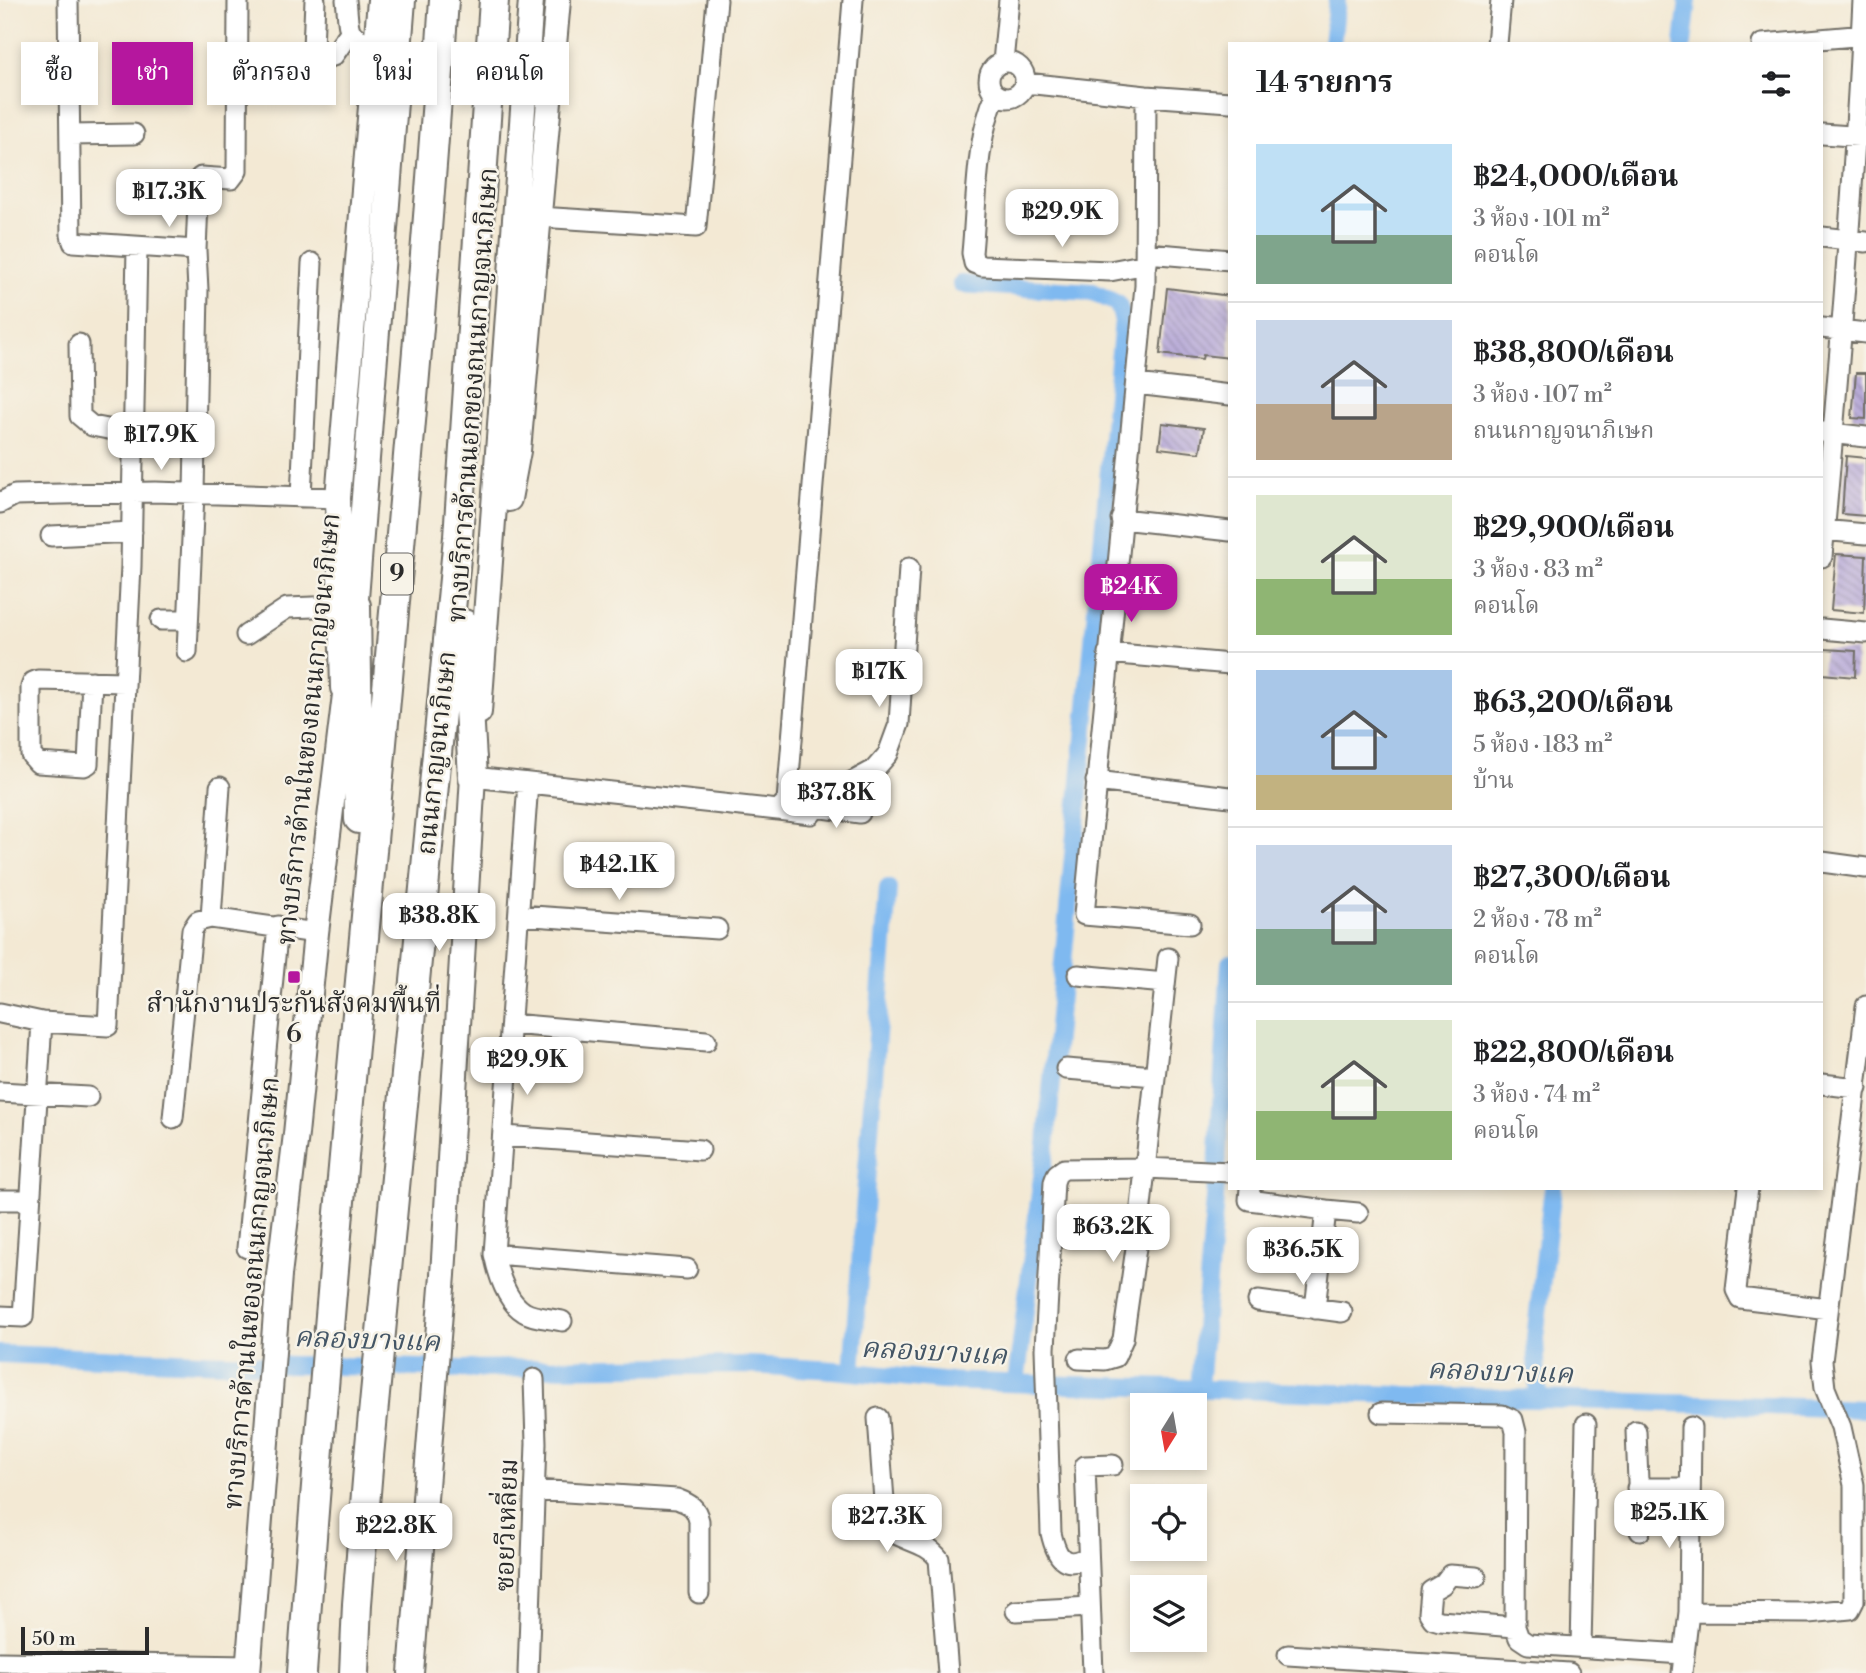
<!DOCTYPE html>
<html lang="th">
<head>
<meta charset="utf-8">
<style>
	:root { --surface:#fff; --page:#f2f2f2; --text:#202124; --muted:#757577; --line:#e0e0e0; --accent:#b5179e }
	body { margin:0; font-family:"Libre Bodoni","Noto Serif Thai",serif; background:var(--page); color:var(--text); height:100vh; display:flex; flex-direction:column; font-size:26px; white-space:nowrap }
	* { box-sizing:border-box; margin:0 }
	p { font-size:23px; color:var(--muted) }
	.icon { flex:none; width:38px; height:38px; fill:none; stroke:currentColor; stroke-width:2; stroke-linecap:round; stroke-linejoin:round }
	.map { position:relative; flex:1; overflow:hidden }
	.details { position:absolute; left:1228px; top:42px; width:595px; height:1148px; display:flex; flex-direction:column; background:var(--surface); border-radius:0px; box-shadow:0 4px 10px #0003 }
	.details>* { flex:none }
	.banner { position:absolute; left:21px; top:42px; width:665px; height:63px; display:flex; gap:14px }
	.needle { width:46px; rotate:191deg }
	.controls { position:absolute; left:1130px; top:1393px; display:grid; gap:14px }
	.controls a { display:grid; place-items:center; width:77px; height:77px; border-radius:0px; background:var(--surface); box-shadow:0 4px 10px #0003; font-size:35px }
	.scale { position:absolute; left:21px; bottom:18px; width:128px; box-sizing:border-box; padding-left:7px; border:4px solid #2b2b2b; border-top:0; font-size:19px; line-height:24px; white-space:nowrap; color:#2b2b2b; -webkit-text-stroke:5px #f7f3e8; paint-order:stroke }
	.price { position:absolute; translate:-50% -60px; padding:0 16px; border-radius:14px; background:#fff; color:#222; font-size:23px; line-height:46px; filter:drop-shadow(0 2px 4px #0008) }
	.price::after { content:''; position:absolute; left:50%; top:42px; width:21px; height:16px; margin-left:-10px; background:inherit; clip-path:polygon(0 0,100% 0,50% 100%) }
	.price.on { background:var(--accent); color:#fff }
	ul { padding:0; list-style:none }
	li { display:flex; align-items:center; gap:21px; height:175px; padding:0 28px }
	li+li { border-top:2px solid var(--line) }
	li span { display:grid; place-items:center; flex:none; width:196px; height:140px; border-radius:0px; color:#555 }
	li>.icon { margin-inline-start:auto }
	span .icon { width:84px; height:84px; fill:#fffc; stroke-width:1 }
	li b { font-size:30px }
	h2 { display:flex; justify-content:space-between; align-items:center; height:84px; padding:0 28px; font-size:30px }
	.pill { padding:0 24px; border-radius:0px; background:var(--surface); box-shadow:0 4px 10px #0003; font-size:24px; line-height:63px }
	.pill.on { background:var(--accent); color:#fff }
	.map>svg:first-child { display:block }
</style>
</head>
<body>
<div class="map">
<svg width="1866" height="1673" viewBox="0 0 1866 1673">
	<defs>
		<pattern id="building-back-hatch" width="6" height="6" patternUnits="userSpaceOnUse" patternTransform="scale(1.75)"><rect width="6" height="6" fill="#b6a8d8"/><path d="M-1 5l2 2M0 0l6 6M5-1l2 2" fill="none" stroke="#9489af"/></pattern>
	</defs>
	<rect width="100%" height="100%" fill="#f7f3e8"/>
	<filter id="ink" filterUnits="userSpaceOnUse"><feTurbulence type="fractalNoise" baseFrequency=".0143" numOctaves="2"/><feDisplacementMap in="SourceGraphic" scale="14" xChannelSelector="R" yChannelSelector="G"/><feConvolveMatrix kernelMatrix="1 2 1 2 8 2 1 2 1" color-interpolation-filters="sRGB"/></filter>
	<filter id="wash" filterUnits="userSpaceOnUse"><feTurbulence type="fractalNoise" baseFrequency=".00686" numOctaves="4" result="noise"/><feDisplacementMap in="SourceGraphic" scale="28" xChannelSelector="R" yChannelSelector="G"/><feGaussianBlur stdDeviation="1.57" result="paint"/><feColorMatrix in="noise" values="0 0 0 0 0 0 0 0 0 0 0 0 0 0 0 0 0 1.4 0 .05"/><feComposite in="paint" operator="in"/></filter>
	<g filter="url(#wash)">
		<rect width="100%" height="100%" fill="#f3e9d4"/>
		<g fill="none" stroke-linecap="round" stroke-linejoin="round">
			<path stroke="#7fb9f0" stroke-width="18" d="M1332,44L1337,0
				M1683,44L1688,0
				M961,284L1093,292L1118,304L1123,320L1046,1145L1016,1383
				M0,1354L252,1364L463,1369L751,1365L834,1370L941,1381L1866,1409
				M852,1372L888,888
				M1199,1388L1215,1199L1230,963
				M1538,1398L1535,1338L1553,1188"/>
		</g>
		<g id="blocks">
			<path fill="url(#building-back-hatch)" d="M1167,288L1230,296V358L1203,355L1202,359L1160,354Z
				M1856,373H1866V419L1852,418Z
				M1162,423L1204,428L1200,453L1159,448Z
				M1846,456L1866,458V516L1842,514Z
				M1836,554L1866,556L1864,613L1831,610Z
				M1824,649L1856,651L1855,677L1822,674Z"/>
		</g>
	</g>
	<g filter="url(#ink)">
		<use href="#blocks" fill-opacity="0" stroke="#716e66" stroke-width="2"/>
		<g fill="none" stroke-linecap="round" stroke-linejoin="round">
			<g stroke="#716e66" stroke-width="23">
				<path id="minor" d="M68,0L71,235L73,242L196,250L198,290L194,493L187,652
					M315,0L313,48L324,58L333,56L350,32
					M346,0C350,30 343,35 375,45
					M1497,44L1501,0
					M1762,44L1866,35
					M989 80a18 18 0 1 1 36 0a18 18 0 1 1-36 0Z
					M1003,62L1009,0
					M1026,83L1146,96L1230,102
					M996,94C975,140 977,203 972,253L974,263L982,266L1110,271L1147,264
					M1146,96L1145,286L1084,915L1190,924
					M1822,134L1866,137
					M70,135L134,134
					M539,217L696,227L717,0
					M1822,237L1866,242
					M196,250L199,179L201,177L231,179L237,171L238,0
					M1147,253L1230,260
					M1822,328L1866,333
					M79,344L80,416L92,426L134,434
					M1136,384L1230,395
					M1822,432L1866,437
					M301,497L312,263
					M0,503L15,495L155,492L338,498
					M1121,519L1230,531
					M1822,530L1866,534
					M51,536L132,532
					M1822,557C1839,372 1854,186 1863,0
					M161,620H188
					M1822,629L1866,633
					M246,635L287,608L339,606
					M1108,653L1230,664
					M92,681L88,764L84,766L38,763L31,755V687L33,682L38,680L125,682
					M473,777L778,810L787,801L853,0
					M1096,781L1230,797
					M528,783L494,1254L687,1269
					M816,807L860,813
					M778,810L811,814L822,798L874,770L888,754L899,724L909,568
					M1822,862L1866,868
					M519,915L717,929
					M211,918L220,787
					M1078,975L1165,983
					M0,1013L42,1022L108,1026L131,566L137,247
					M511,1024L706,1041
					M1066,1069L1155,1076
					M1822,1084L1857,1088
					M0,1092L88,1097
					M173,1118L192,930L198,921L211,918L316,933
					M504,1136L700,1150
					M1250,1188L1249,1200L1326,1210L1315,1309
					M1748,1188L1736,1290L1740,1298L1828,1309
					M0,1200H30
					M1326,1210L1358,1213
					M247,1248L278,926
					M494,1254C498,1273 506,1301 524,1312C533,1318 551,1318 562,1321
					M1258,1301L1342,1312
					M0,1316L23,1317L42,1022
					M1079,1359L1105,1360L1115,1357L1123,1339L1138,1234L1168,958
					M1381,1413L1502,1415L1513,1420L1516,1432L1515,1627L1519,1638L1528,1644L1683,1654
					M878,1418L886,1528C902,1541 927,1542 939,1559L948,1673
					M1636,1431L1640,1531
					M1637,1488H1690
					M535,1490L677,1499C690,1504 696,1507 699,1521V1593
					M1088,1556C1063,1571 1056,1555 1051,1533L1045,1349L1054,1182L1057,1174L1064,1169L1146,1168L1230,1172
					M1476,1577L1450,1575L1443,1584L1431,1591L1429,1613L1433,1619L1440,1621L1515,1627
					M1016,1611L1090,1607
					M1689,1612L1809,1613L1850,1609L1854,1601V1485L1841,1427L1825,1388L1822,1361L1866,1006
					M1581,1647L1586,1424
					M1288,1655L1569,1673
					M0,1662L249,1666
					M528,1673L536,1443L534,1379
					M1093,1673L1085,1466L1113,1465
					M1682,1673L1689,1612L1691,1427"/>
			</g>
			<g stroke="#716e66" stroke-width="28">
				<path id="major" d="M509,499L518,451L558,0
					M354,624L403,0
					M343,688L338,498L380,0
					M479,712L531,0
					M248,1673L279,1275L296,1134L316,933L348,670
					M411,1673L443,1275L474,759"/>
			</g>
			<g stroke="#716e66" stroke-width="32">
				<path id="highway" d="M356,606L359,819
					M464,624L473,777
					M302,1673C341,1115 406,558 444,0
					M354,1673L357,1604L369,1456L458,537L494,0"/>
			</g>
			<use href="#minor" stroke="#fff" stroke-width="19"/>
			<use href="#major" stroke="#fff" stroke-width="24"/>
			<use href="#highway" stroke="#fff" stroke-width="28"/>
		</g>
	</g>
	<rect fill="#b5179e" stroke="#f7f3e8" stroke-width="2.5" x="287" y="970" width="14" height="14" rx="3.5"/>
	<g text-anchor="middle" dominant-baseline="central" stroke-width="5" stroke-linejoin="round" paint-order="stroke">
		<rect fill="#f7f3e8" stroke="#686764" stroke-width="2" x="381" y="553.5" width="32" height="41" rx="5"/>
		<g font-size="24" font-weight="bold" fill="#2b2b2b">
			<text x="397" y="574">9</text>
		</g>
		<g font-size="26" fill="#2b2b2b" stroke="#f7f3e8">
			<text transform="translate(473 395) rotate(-86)">ทางบริการด้านนอกของถนนกาญจนาภิเษก</text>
			<text transform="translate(309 729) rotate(-84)">ทางบริการด้านในของถนนกาญจนาภิเษก</text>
			<text transform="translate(437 753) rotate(-84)">ถนนกาญจนาภิเษก</text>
			<text transform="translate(252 1293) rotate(-85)">ทางบริการด้านในของถนนกาญจนาภิเษก</text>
			<text transform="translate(507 1525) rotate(-88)">ซอยวีเหลี่ยม</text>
		</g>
		<g font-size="26" fill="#2b2b2b" stroke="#f7f3e8">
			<text x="294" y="1004">สำนักงานประกันสังคมพื้นที่<tspan x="294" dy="30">6</tspan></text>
		</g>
		<g font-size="28" font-style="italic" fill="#445666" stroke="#f7f3e8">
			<text transform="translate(367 1340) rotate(2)">คลองบางแค</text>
			<text transform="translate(934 1352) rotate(3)">คลองบางแค</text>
			<text transform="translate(1500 1372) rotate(2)">คลองบางแค</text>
		</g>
	</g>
</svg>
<div class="controls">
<a><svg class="needle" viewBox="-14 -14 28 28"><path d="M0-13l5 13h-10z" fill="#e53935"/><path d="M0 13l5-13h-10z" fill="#757577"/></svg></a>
<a><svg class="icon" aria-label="locate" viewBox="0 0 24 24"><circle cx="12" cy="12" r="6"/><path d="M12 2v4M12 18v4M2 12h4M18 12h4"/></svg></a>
<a><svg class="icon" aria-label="layers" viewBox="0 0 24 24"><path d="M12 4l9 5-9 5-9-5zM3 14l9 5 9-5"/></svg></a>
</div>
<div class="scale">50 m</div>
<b class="price" style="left:169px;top:229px">฿17.3K</b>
<b class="price" style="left:1062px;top:249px">฿29.9K</b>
<b class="price" style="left:161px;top:472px">฿17.9K</b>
<b class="price on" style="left:1131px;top:624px">฿24K</b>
<b class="price" style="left:879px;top:709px">฿17K</b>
<b class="price" style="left:836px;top:830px">฿37.8K</b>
<b class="price" style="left:619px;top:902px">฿42.1K</b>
<b class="price" style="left:439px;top:953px">฿38.8K</b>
<b class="price" style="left:527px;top:1097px">฿29.9K</b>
<b class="price" style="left:1113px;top:1264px">฿63.2K</b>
<b class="price" style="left:1303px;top:1287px">฿36.5K</b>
<b class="price" style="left:1669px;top:1550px">฿25.1K</b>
<b class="price" style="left:887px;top:1554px">฿27.3K</b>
<b class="price" style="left:396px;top:1563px">฿22.8K</b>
<div class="banner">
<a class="pill">ซื้อ</a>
<a class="pill on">เช่า</a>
<a class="pill">ตัวกรอง</a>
<a class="pill">ใหม่</a>
<a class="pill">คอนโด</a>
</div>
<section class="details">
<h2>14 รายการ<svg class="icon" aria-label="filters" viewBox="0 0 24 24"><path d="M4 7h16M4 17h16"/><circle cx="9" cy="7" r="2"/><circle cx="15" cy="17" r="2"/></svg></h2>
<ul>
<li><span style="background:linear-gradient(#bfe0f5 65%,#7fa58c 0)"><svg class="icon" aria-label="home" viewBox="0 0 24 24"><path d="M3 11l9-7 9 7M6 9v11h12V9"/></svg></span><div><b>฿24,000/เดือน</b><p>3 ห้อง · 101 m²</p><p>คอนโด</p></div></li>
<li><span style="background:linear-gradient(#c9d6e8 60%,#b9a48a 0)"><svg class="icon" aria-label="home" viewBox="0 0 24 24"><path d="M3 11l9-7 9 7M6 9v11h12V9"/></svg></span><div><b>฿38,800/เดือน</b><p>3 ห้อง · 107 m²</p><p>ถนนกาญจนาภิเษก</p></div></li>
<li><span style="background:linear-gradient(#dfe7d0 60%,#8fb573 0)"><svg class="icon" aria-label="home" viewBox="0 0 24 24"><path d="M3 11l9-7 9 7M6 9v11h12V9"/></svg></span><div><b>฿29,900/เดือน</b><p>3 ห้อง · 83 m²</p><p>คอนโด</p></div></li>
<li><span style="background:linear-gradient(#a9c7e8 75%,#c2b280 0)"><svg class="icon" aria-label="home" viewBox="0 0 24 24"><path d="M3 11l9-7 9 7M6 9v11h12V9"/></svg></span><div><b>฿63,200/เดือน</b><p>5 ห้อง · 183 m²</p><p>บ้าน</p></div></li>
<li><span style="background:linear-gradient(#c9d6e8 60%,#7fa58c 0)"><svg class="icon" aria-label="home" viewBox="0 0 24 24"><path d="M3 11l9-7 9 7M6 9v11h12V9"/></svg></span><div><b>฿27,300/เดือน</b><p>2 ห้อง · 78 m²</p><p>คอนโด</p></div></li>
<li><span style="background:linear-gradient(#dfe7d0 65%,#8fb573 0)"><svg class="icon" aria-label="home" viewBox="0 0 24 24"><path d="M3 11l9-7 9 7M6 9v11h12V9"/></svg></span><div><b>฿22,800/เดือน</b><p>3 ห้อง · 74 m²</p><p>คอนโด</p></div></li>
</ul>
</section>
</div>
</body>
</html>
